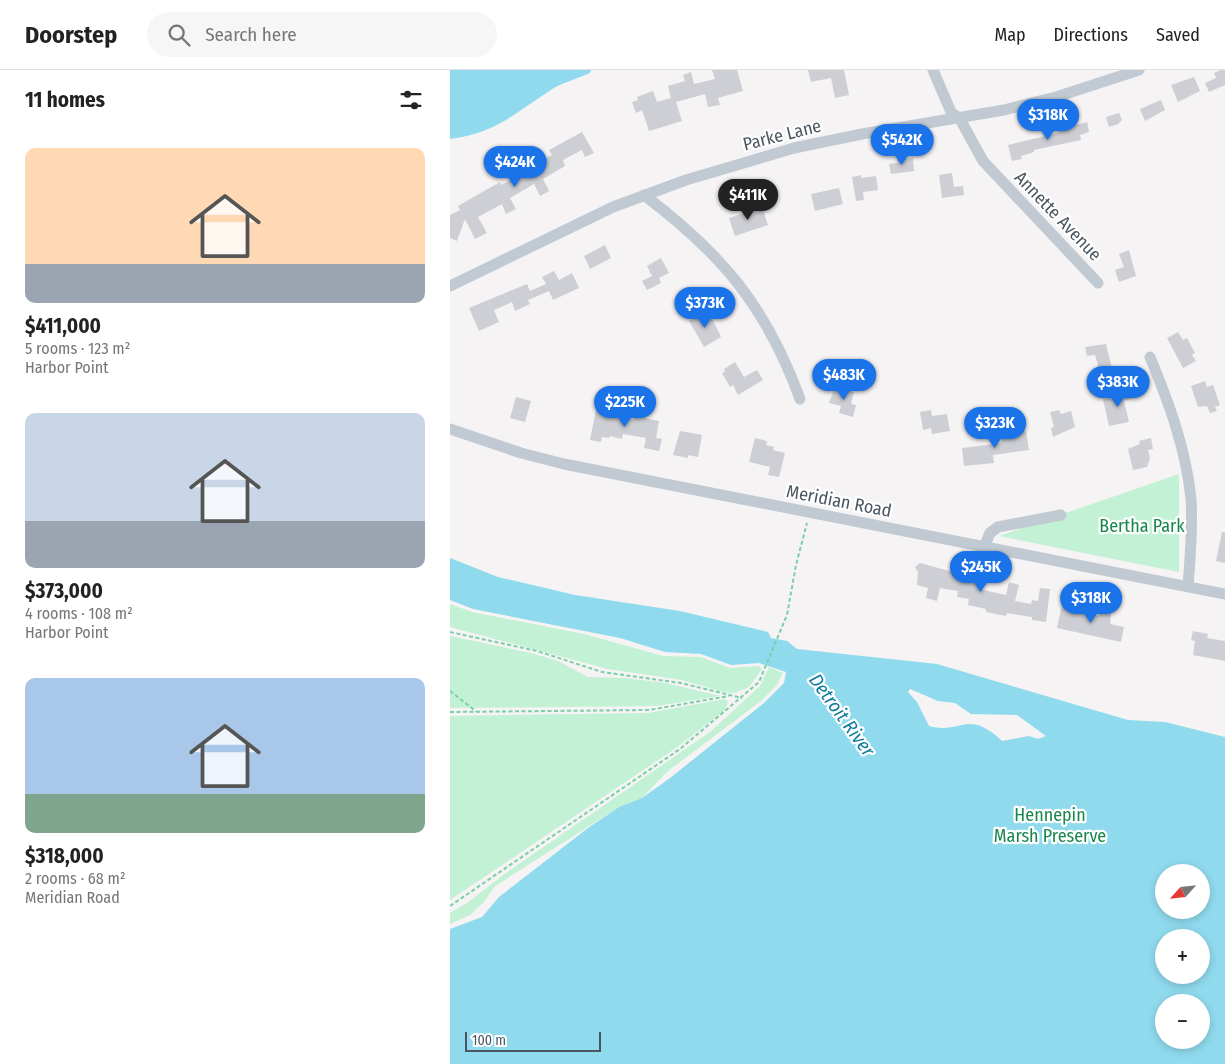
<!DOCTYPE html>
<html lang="en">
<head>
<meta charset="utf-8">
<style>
	:root { --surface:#fff; --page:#f6f6f6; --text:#222; --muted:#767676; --line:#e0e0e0; --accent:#1a73e8 }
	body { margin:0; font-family:"Fira Sans Condensed",sans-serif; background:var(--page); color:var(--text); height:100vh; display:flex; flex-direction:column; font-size:19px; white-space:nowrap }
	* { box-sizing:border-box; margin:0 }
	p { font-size:16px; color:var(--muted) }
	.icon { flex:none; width:28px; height:28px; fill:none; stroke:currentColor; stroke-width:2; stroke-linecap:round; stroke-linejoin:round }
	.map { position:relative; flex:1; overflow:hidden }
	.sheet { display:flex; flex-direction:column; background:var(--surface); width:450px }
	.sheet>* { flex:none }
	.needle { width:32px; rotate:243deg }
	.tools { position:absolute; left:705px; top:794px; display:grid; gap:10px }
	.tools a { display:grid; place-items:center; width:55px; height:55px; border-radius:50%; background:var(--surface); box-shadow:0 2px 8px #0003; font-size:25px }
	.scale { position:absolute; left:15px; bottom:12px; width:136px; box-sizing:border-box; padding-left:5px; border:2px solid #4a5661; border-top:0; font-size:14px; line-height:18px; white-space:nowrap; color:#4a5661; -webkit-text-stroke:4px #fff; paint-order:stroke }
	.price { position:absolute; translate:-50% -42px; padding:0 11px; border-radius:18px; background:var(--accent); color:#fff; font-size:16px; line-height:32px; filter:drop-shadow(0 1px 2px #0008) }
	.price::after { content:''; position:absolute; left:50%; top:30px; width:15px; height:11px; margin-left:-8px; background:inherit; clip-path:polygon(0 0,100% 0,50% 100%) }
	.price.selected { background:#222; color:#fff }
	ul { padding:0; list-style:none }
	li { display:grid; align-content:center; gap:10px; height:265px; padding:0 25px }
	li span { display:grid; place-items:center; height:155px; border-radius:10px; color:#555 }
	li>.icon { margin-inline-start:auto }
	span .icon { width:90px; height:90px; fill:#fffc; stroke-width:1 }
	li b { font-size:21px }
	h2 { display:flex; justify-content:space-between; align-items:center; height:60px; padding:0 25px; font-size:21px }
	header { display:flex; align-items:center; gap:30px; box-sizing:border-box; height:70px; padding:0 25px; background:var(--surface); border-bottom:1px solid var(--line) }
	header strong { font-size:24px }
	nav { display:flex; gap:28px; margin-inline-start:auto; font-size:18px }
	.search { width:350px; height:45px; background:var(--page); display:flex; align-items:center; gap:12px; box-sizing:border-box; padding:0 18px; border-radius:28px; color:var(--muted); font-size:19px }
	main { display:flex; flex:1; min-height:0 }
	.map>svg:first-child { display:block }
</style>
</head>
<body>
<header>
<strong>Doorstep</strong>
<div class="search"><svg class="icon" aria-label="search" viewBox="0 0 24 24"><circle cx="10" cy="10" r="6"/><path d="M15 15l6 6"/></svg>Search here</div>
<nav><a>Map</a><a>Directions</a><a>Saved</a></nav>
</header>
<main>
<section class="sheet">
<h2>11 homes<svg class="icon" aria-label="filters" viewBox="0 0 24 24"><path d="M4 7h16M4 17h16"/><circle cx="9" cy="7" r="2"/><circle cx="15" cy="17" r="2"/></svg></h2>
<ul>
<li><span style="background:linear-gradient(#ffd9b3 75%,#9aa5b1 0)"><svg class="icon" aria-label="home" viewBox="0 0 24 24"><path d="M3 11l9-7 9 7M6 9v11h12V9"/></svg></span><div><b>$411,000</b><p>5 rooms · 123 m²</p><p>Harbor Point</p></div></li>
<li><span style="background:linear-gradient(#c9d6e8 70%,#9aa5b1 0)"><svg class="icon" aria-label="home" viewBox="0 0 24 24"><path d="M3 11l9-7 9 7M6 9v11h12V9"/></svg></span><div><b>$373,000</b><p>4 rooms · 108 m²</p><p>Harbor Point</p></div></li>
<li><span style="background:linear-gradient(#a9c7e8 75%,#7fa58c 0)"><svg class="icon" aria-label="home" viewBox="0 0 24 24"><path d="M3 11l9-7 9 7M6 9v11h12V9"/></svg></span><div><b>$318,000</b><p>2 rooms · 68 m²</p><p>Meridian Road</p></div></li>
</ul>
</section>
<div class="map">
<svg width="775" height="994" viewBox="0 0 775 994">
	<rect width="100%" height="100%" fill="#f5f3f3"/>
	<path fill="#c3f1d5" d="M729,404V502L549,466Z
		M0,534L22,542L134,564L213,586L251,587L280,598L308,596L312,599L299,617L284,623L273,622L232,610L158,599L0,557Z
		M0,566L81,583L108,591L138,607L175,608L216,613L270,626L207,636L0,638Z
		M319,597L333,603L327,615L311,631L218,701L192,728L169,737L89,788L45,816L33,833L20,845L0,854V843L17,833L56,803L260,662L310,616Z
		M275,629L278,632L275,640L226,678L0,830V646L198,643Z"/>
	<path fill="#90daee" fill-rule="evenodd" d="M0,0H141L140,3C129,8 115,12 104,18C66,42 47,63 0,69Z
		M0,488L48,507L125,525L230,541L318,562L321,568L337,571L347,579L487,594L678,650L715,652L775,667V994H0V859L32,847L49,827L138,758L169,737L192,728L220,708L314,633L334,613L336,602L309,593L281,595L251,584L215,582L170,568L23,539L0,530ZM460,619L488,631L505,633L521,644L567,645L596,666L588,669L579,666L552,671C517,638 512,665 479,656L467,632L458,622ZM714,802H751V840H714ZM714,868H751V905H714ZM714,932H751V970H714Z"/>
	<path fill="#cdcfd5" d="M262,0H287L293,21L268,28L270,35L258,37L255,24L226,32L232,51L199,61L192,40L186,43L182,32L188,30L187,27L203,21L207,32L221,28L218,16L235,11L233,5L241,2L244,14L265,9Z
		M358,0H394L399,25L385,28L381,8L361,12Z
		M771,0H775V15L759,22L755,13L766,8L764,3Z
		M744,7L750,21L728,32L721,15Z
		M711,30L715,40L695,51L690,39Z
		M669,43L672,50L668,54L659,57L656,47Z
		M637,52L639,62L630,65L631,70L584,80V82L571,86L572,89L562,91L558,75L608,63L607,60Z
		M132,62L144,83L135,87L132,80L113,90L115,96L93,109L99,121L90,126L84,114L60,128L66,139L56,144L52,134L28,147L37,163L25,169L15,149L7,171L0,168V145L10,140L8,136L50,112L51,115L65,108L63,105L102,85L99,80Z
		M463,88L464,101L441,104L439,94L448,93L447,90Z
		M502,103L504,117L513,116L514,125L492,128L489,105Z
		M411,105V108L426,106L428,120L413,122L414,130L406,131L402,107Z
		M389,118L393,134L365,141L361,124Z
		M312,137L318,155L285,166L279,148Z
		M155,175L161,188L140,199L134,186Z
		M679,180L686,206L669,212L665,200L674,197L669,184Z
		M211,188L219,203L209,208L211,213L197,220L192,211L202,206L197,196Z
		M104,201L109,210L122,203L129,218L103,230L99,221L78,230L80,234L65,241L62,232L44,240L49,252L29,261L19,238L77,214L80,221L96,214L92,207Z
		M258,240L271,267L254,277L239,251Z
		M728,262L733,270L737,268L745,283L742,285L746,291L733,298L717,268Z
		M656,274L663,303L651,306L645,285L637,286L635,277Z
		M285,292L294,307L307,300L313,310L288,325L283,315L280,317L272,303L275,302L274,299Z
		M755,311L757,317L763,315L770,335L765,337L767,341L760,343L757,336L748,337L741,316Z
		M385,317L404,322L401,334L406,335L403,347L389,343L391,336L379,333Z
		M681,319L683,328L674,331L679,352L659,356L653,329L670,325L669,322Z
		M66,327L81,331L75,352L60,348Z
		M147,335L163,339L162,345L184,350L185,346L209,351L206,368L212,369L209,381L194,378L196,368L173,364L172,369L160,366L159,368L152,367L151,372L140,370Z
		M481,340L482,346L497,344L500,361L482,364L481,358L473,360L470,342Z
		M609,340L611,344L621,341L625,357L603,367L601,358L604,357L600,342Z
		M230,361L252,365L248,387L238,385V388L223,385Z
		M576,361L579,380L543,385L544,393L514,396L512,378L552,373L551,365Z
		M305,368L317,371L316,375L324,377L323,380L335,383L329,407L318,405L320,397L299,392Z
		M701,368L703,379L698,380L700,388L697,397L683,400L678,379L690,374L689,371Z
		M772,462H775V493L766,491Z
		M470,493L503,502L504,499L531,506L529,519L556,525L559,512L569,515L565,531L581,534L582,530L588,531L590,518L600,519L596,552L582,550V547L557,543L556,546L536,542V539L518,535L519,529L507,527L508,521L490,518L487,531L476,528L478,518L467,515L468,502L465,497Z
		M612,535L620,536L619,540L649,546L651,535L662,537L660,554L674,557L671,572L607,558Z
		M743,561L758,564L757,568L775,571V591L743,585L745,571L741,570Z"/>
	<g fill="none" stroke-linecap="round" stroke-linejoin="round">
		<path stroke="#7ad0a6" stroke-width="2" stroke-dasharray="4 2.5" stroke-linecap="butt" d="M0,562L87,581L152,602L231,613L292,628
			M0,621L27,642
			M0,642L199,640L279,626
			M0,836L230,679L309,612L337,545L346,495L357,453"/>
		<path stroke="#c1cad2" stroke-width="11" d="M483,0L501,42L510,49L533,91L648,213
			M194,125C272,184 316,236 350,329
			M0,216L163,137L236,110L344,78L412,64L554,40L606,27L689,0
			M700,287C719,333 736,379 741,429C743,458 740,488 738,517
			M0,359L71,383L114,394L775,524
			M534,477L540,463L548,457L611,445"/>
	</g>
	<g text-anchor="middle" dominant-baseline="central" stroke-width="4.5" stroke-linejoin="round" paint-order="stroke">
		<g font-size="18" fill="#4a5661" stroke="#fff">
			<text transform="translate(332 65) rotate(-14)">Parke Lane</text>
			<text transform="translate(608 146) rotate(46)">Annette Avenue</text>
			<text transform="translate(389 431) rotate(11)">Meridian Road</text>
		</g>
		<g font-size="18" fill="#17864f" stroke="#fff">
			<text x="692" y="456">Bertha Park</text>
			<text x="600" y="745">Hennepin<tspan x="600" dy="21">Marsh Preserve</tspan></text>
		</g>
		<g font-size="19" font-style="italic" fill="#0c7c9b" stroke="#fff">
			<text transform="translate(392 645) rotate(54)">Detroit River</text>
		</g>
	</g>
</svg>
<div class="tools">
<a><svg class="needle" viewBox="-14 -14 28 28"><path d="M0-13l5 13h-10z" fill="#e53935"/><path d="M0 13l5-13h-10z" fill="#767676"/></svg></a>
<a>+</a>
<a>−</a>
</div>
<div class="scale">100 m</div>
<b class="price" style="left:598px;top:71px">$318K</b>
<b class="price" style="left:452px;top:96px">$542K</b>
<b class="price" style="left:65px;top:118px">$424K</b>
<b class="price selected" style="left:298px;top:151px">$411K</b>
<b class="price" style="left:255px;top:259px">$373K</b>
<b class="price" style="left:394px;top:331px">$483K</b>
<b class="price" style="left:668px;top:338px">$383K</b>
<b class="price" style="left:175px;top:358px">$225K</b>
<b class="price" style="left:545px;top:379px">$323K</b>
<b class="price" style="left:531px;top:523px">$245K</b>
<b class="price" style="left:641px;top:554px">$318K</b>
</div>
</main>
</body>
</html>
